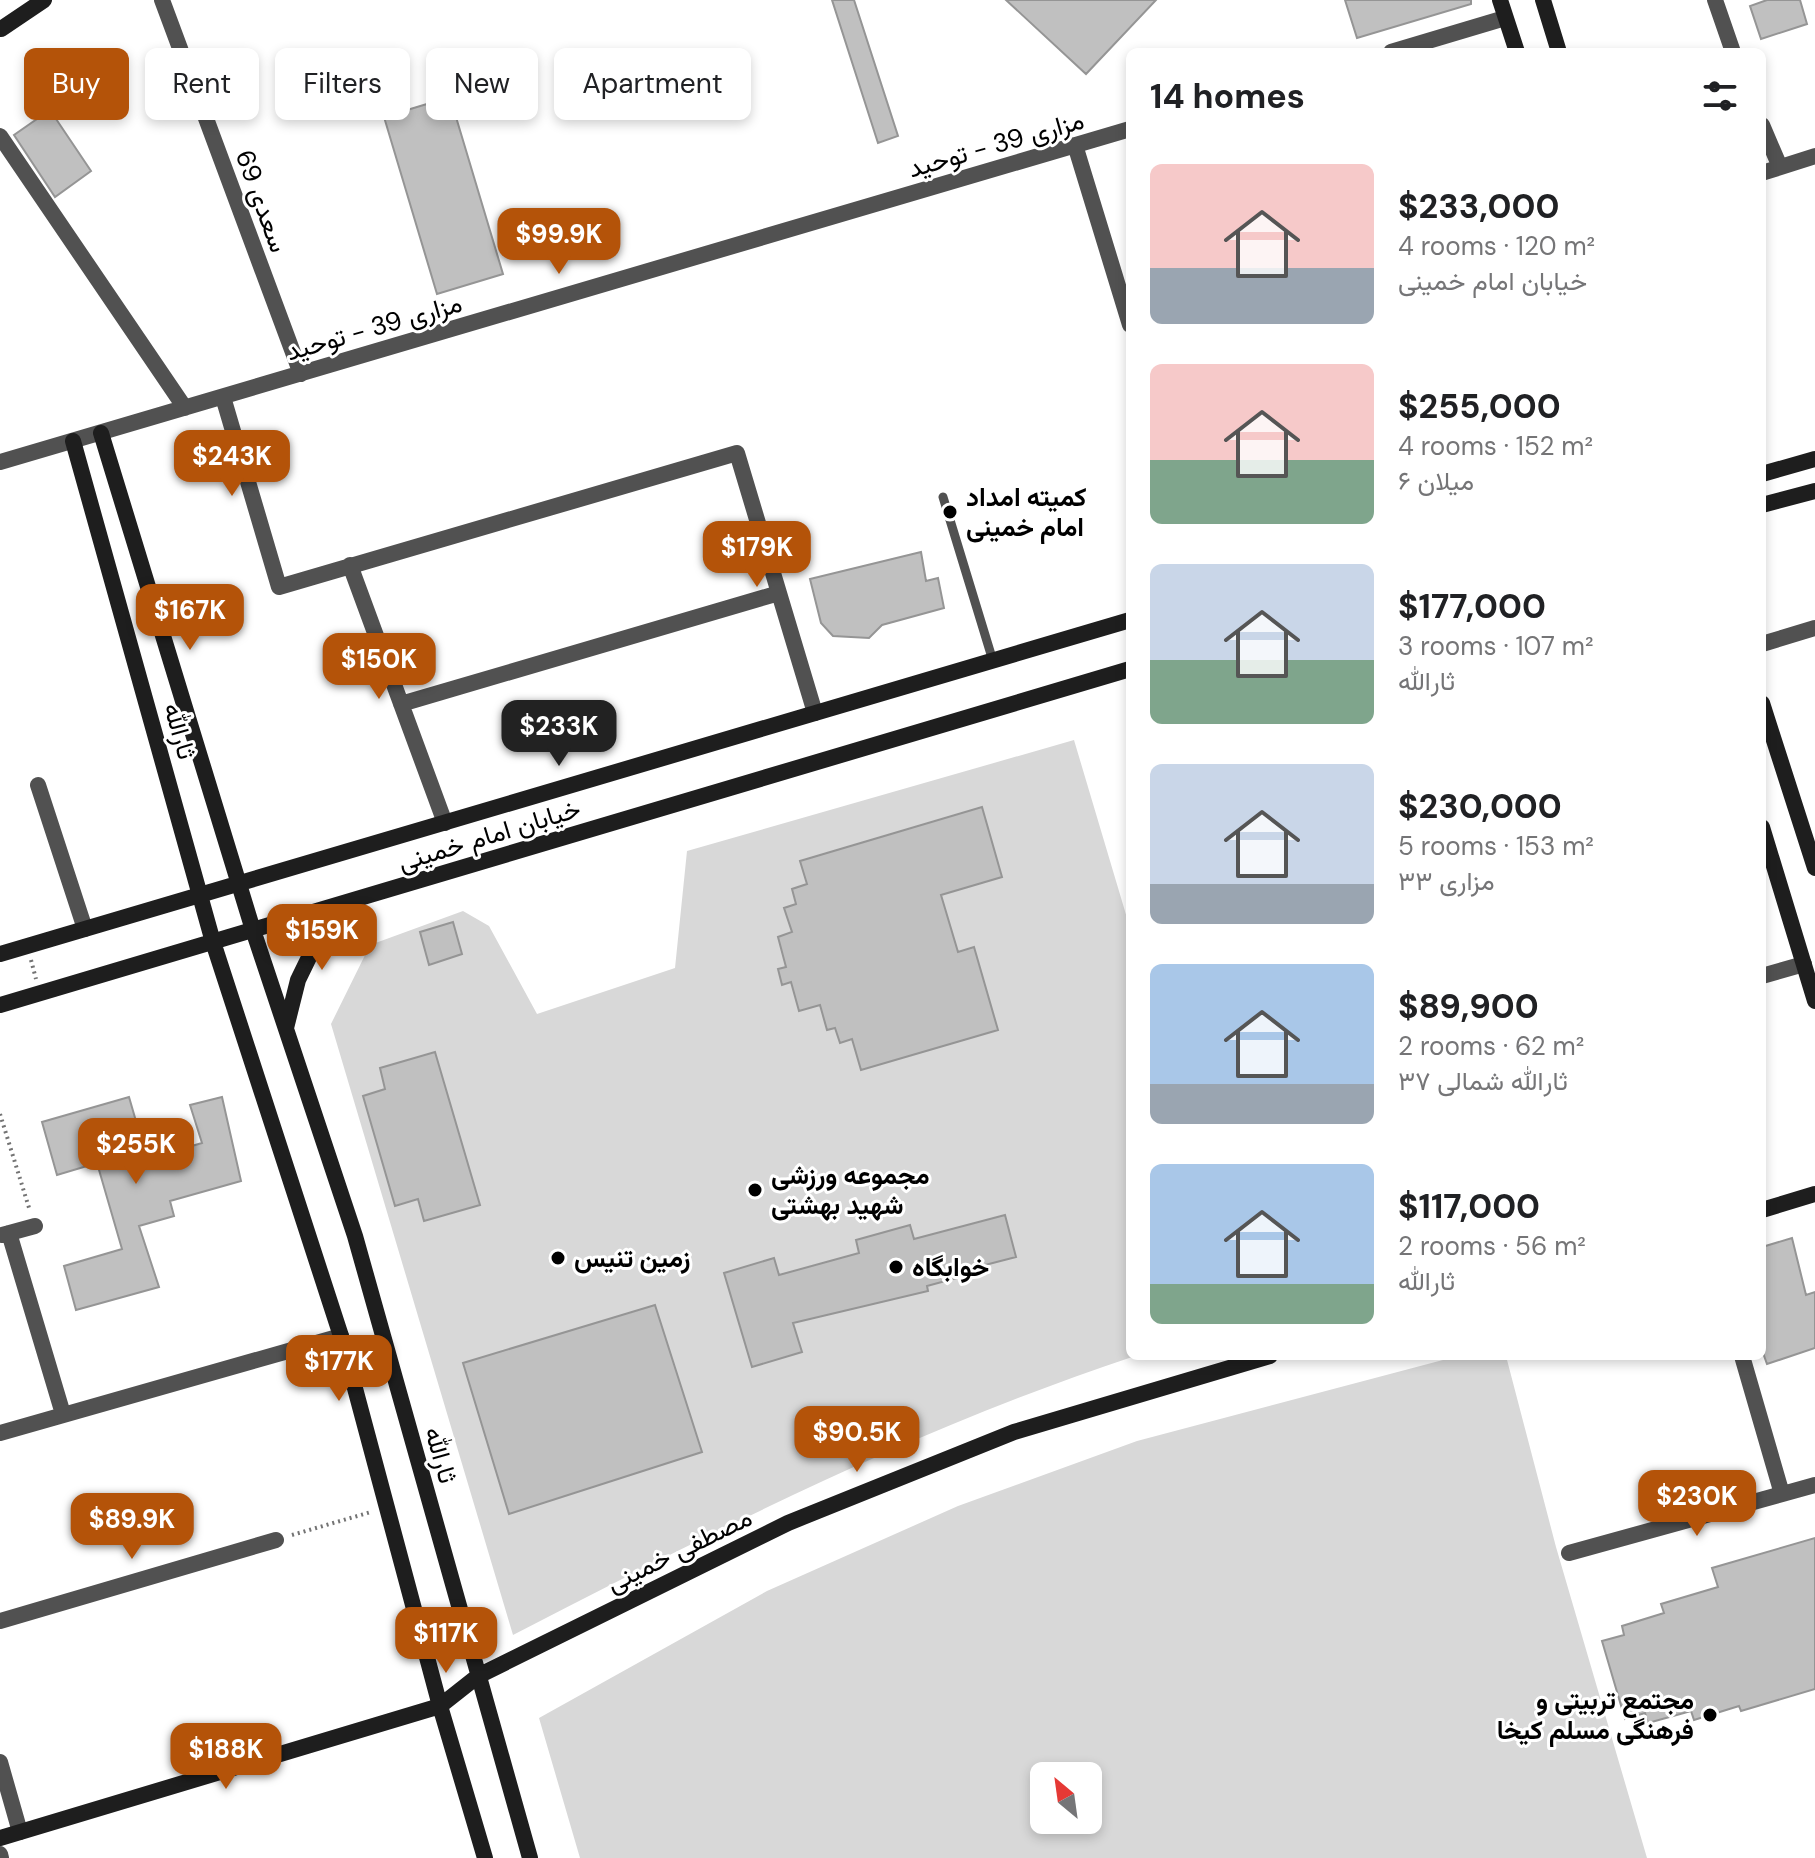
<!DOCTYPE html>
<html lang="en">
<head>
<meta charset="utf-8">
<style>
	:root { --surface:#fff; --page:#f6f6f6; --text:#202124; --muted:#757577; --accent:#b45309 }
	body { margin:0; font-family:"DM Sans",Vazirmatn,sans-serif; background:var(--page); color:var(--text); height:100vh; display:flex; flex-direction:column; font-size:30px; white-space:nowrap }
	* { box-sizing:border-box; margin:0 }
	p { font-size:26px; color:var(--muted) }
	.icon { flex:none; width:44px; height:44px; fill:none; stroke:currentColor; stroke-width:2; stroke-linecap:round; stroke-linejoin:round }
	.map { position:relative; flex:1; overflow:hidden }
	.panel { position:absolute; left:1126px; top:48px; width:640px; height:1312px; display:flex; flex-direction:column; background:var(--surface); border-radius:12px; box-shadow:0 4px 12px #0003 }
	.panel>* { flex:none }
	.hud { position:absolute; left:24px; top:48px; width:760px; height:72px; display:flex; gap:16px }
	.needle { width:52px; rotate:331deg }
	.buttons { position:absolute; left:1030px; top:1762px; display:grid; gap:16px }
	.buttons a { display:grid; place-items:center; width:72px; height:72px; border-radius:12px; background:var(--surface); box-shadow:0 4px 12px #0003; font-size:40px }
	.price { position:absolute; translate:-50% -68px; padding:0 18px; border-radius:16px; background:var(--accent); color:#fff; font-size:26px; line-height:52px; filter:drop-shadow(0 2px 4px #0008) }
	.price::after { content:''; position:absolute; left:50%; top:48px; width:24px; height:18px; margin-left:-12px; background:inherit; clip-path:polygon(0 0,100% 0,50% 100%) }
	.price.selected { background:#222; color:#fff }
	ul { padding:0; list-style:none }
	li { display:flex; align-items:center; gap:24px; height:200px; padding:0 24px }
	li span { display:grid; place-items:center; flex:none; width:224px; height:160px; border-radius:12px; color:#555 }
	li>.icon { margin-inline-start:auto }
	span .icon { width:96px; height:96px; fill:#fffc; stroke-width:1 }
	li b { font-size:34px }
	h2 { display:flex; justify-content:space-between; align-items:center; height:96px; padding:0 24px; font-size:34px }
	.pill { padding:0 28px; border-radius:12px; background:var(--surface); box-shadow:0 4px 12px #0003; font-size:28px; line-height:72px }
	.pill.selected { background:var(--accent); color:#fff }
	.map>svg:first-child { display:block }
</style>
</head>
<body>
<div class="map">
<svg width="1815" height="1858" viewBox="0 0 1815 1858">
	<rect width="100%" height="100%" fill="#fff"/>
	<path fill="#d8d8d8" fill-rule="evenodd" d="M1074,740L1130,928V1356H1135C918,1428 716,1530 513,1635L331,1024L370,945L463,911L489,926L537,1014L675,968L687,851Z
		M1458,1356H1506L1556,1547L1647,1858H580L539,1718L767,1591L958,1506L1137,1441ZM1044,1776H1088V1820H1044Z"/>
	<path fill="#c0c0c0" stroke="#959595" stroke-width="2" d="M832,0H854L898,136L878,143Z
		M1006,0H1156L1086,74Z
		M1345,0H1471V4L1357,38Z
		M1767,0H1800L1807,24L1761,39L1750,6Z
		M450,97L503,274L437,294L384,117Z
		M50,110L91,171L55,197L14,135Z
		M921,552L926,581L938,578L944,608L882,625L869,638L833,636L821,623L810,579Z
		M982,807L1002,877L941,895L958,952L974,947L998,1030L861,1070L852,1039L840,1043L835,1028L827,1030L820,1005L799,1011L791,982L782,985L778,969L786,967L778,937L792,932L784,908L796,904L792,889L807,884L800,861Z
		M453,922L462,954L429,965L420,932Z
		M435,1052L480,1205L424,1221L418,1199L395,1206L363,1096L385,1089L380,1068Z
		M129,1097L147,1159L202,1143L190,1105L222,1097L241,1181L170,1201L174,1216L139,1226L159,1287L76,1310L64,1266L122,1249L97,1163L57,1175L42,1122Z
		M1005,1215L1016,1257L985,1265L986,1270L927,1286L928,1291L793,1323L802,1352L752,1367L724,1273L774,1258L779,1275L859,1253L856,1240L910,1225L914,1239Z
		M1792,1238L1806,1295L1815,1292V1348L1767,1364L1762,1350V1247Z
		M655,1305L702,1452L509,1514L463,1363Z
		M1815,1538V1689L1741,1711L1739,1706L1694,1720L1691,1711L1648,1723L1645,1713L1625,1719L1602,1641L1624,1635L1622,1626L1664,1613L1661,1604L1718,1587L1712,1568Z"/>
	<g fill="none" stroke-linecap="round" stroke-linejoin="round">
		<path stroke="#737373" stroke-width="4" stroke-dasharray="2 4" stroke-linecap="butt" d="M31,960L36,979
			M0,1114L30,1211
			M292,1535L371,1512"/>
		<path stroke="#515151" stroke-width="9" d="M943,497L993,661"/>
		<path stroke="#515151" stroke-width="16" d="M162,0L301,374
			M1715,0L1733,52
			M1391,52L1505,18
			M1762,125L1780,167
			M0,136L185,408
			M1075,145L1130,325
			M1762,173L1815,156
			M223,397L279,587L737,453L815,713
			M0,462L1130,129
			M350,565L445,823
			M1762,644L1815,628
			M401,704L779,593
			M38,785L85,929
			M1762,976L1804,964
			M9,1233L63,1414
			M2,1235L35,1226
			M1742,1356L1782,1494
			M0,1433L341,1336
			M1569,1553L1815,1485
			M0,1621L276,1540
			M0,1762L20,1832
			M0,1854L1,1858"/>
		<path stroke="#1e1e1e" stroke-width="16" d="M1500,0L1517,52
			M1543,0L1559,52
			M1,29L44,0
			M101,433L253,930L355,1236L530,1858
			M73,441L213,942L341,1336L440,1706L485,1858
			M1762,474L1815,459
			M1762,505L1815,491
			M1762,703L1815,868
			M1762,827L1815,1001
			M0,954L1130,620
			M0,1005L1130,669
			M286,1028L298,980L334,906
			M1762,1210L1815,1194
			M0,1838L440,1706L478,1676L788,1523L1014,1432L1270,1356"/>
	</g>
	<g fill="#000" stroke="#fff" stroke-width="3">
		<circle cx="950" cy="512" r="8"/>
		<circle cx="755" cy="1190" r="8"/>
		<circle cx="558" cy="1258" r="8"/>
		<circle cx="896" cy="1267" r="8"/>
		<circle cx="1710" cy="1715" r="8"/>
	</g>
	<g text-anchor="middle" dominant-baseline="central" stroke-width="6" stroke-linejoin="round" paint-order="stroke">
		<g font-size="26" fill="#000" stroke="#fff">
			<text transform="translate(996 144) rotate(-16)">مزاری 39 - توحید</text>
			<text transform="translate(262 201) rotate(70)">سعدی 69</text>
			<text transform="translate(374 327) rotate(-16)">مزاری 39 - توحید</text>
			<text transform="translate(180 731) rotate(74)">ثارالله</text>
			<text transform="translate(489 835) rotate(-17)">خیابان امام خمینی</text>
			<text transform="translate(441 1455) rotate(74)">ثارالله</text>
			<text transform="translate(679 1550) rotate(-26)">مصطفی خمینی</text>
		</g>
		<g font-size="26" font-weight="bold" fill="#000" stroke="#fff" text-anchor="start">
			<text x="966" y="497">کمیته امداد<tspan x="966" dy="30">امام خمینی</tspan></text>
			<text x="771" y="1175">مجموعه ورزشی<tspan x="771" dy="30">شهید بهشتی</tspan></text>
			<text x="574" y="1258">زمین تنیس</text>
			<text x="912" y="1267">خوابگاه</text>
			<text x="1694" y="1700" text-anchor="end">مجتمع تربیتی و<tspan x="1694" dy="30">فرهنگی مسلم کیخا</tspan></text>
		</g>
	</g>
</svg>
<div class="buttons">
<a><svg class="needle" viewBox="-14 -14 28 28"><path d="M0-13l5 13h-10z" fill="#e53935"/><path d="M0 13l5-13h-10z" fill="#757577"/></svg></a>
</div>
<b class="price" style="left:559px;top:276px">$99.9K</b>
<b class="price" style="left:232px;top:498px">$243K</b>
<b class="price" style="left:757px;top:589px">$179K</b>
<b class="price" style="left:190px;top:652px">$167K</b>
<b class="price" style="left:379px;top:701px">$150K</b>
<b class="price selected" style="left:559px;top:768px">$233K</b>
<b class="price" style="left:322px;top:972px">$159K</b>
<b class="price" style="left:136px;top:1186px">$255K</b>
<b class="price" style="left:339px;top:1403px">$177K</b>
<b class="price" style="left:857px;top:1474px">$90.5K</b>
<b class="price" style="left:1697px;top:1538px">$230K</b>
<b class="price" style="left:132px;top:1561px">$89.9K</b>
<b class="price" style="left:446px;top:1675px">$117K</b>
<b class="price" style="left:226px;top:1791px">$188K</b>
<div class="hud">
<a class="pill selected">Buy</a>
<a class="pill">Rent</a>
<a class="pill">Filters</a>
<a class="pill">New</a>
<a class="pill">Apartment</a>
</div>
<section class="panel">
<h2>14 homes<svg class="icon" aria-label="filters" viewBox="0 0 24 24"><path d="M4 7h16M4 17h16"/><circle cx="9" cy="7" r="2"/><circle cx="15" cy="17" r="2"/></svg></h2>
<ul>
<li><span style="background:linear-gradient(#f6c9c9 65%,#9aa5b1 0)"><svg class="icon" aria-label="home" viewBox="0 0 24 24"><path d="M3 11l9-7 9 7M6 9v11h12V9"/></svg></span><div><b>$233,000</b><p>4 rooms · 120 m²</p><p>خیابان امام خمینی</p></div></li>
<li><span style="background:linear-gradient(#f6c9c9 60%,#7fa58c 0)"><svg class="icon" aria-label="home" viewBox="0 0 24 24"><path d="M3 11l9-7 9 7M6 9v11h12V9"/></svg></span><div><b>$255,000</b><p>4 rooms · 152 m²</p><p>میلان ۶</p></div></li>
<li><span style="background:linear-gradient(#c9d6e8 60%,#7fa58c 0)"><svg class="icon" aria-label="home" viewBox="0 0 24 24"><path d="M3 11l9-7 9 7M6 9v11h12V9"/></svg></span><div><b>$177,000</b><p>3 rooms · 107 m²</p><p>ثارالله</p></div></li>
<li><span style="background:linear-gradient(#c9d6e8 75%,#9aa5b1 0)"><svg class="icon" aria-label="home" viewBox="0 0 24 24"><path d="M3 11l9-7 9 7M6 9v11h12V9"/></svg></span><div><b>$230,000</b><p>5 rooms · 153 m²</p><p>مزاری ۳۳</p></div></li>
<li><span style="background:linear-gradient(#a9c7e8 75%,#9aa5b1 0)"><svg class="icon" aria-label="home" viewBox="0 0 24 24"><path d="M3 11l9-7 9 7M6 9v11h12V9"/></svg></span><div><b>$89,900</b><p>2 rooms · 62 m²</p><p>ثارالله شمالی ۳۷</p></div></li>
<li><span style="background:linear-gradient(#a9c7e8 75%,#7fa58c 0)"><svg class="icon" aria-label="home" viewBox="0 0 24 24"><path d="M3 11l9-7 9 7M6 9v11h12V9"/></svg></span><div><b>$117,000</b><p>2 rooms · 56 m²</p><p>ثارالله</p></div></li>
</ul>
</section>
</div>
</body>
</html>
